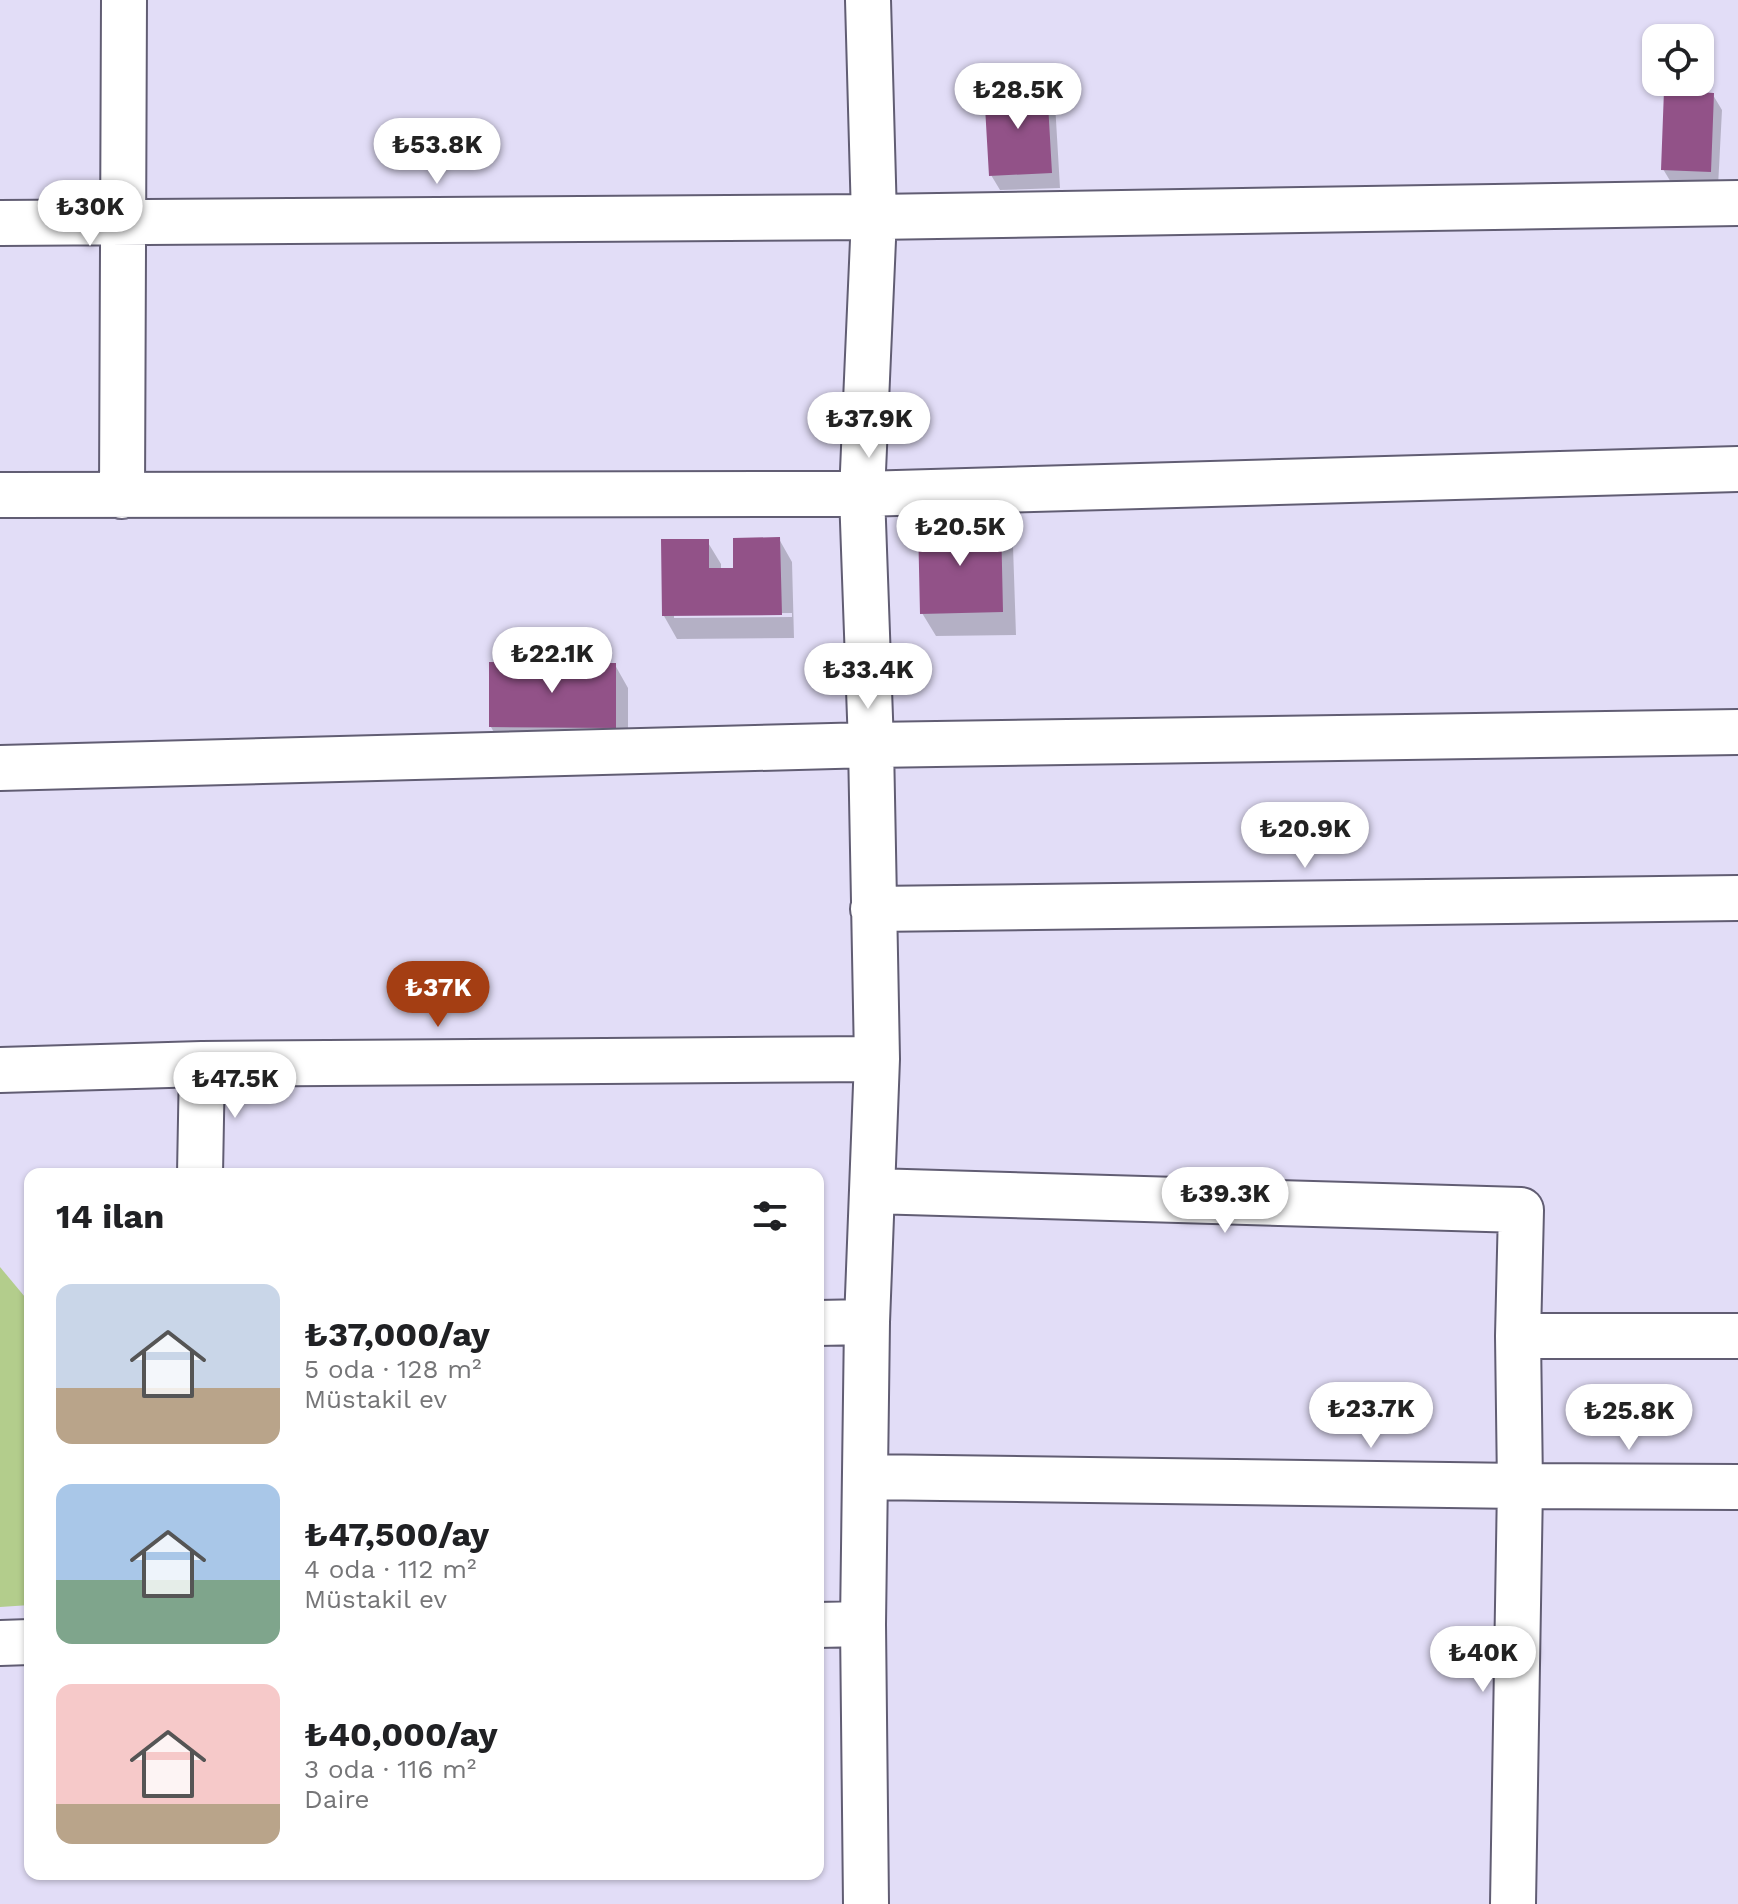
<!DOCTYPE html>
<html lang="tr">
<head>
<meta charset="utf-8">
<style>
	:root { --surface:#fff; --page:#f2f2f2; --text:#202124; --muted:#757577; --accent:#a43e13 }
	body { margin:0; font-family:"Work Sans",sans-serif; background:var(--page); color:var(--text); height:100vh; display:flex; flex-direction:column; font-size:30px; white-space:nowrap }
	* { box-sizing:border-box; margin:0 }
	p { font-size:26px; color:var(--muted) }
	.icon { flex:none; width:44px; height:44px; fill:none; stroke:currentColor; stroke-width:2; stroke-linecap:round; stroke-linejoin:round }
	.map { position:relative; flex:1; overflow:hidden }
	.details { position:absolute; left:24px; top:1168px; width:800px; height:712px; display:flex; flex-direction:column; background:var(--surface); border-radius:16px; box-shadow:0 2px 6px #0004 }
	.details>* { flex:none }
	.controls { position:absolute; left:1642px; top:24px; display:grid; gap:16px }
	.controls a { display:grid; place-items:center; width:72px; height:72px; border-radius:16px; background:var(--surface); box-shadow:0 2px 6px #0004; font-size:40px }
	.price { position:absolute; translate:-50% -68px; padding:0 18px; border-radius:28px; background:#fff; color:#222; font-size:26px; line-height:52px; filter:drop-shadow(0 2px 4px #0008) }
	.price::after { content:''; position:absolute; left:50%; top:48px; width:24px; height:18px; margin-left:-12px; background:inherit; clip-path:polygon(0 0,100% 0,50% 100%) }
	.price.selected { background:var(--accent); color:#fff }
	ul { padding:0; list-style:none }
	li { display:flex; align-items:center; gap:24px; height:200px; padding:0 32px }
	li span { display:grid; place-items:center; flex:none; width:224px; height:160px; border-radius:16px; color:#555 }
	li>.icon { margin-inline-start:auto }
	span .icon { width:96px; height:96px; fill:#fffc; stroke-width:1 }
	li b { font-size:34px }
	h2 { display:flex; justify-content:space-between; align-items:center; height:96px; padding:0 32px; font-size:34px }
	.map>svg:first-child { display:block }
</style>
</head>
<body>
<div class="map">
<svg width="1738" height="1904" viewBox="0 0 1738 1904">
	<rect width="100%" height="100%" fill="#e2ddf7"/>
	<path fill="#b3cd8c" d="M0,1267L30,1303V1605L0,1607Z"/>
	<path fill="#0003" fill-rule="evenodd" d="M1046,88L1055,103L1060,188L1000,190L991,175Z
		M1713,95L1722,110L1718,187L1672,184L1663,169Z
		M1000,523L1013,546L1016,635L936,636L922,613Z
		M779,539L792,562L794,638L677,639L664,616L707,541L721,564V570H735ZM792,613V617L674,618V614Z
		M615,665L628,688V750H504L491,727Z"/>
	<path fill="#925288" d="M1047,86L1052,173L989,176L984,89Z
		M1664,90L1714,93L1711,172L1661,170Z
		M1001,521L1003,612L920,614L918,523Z
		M780,537L782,615L662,616L661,539H709V568H733V538Z
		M489,662L616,663V728L489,727Z"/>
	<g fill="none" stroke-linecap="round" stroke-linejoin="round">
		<g stroke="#615d73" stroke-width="48">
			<path id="minor" d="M0,223L874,217L1738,203
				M0,495L862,494L1738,469
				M122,496L124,0
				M0,768L871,745L1738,732
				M873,909L1738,898
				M0,1070L202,1064L877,1059
				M200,1174L202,1064
				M872,1191L1521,1210L1518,1336
				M818,1323L867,1322
				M866,1477L1520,1486L1518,1336H1738
				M818,1625L863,1624
				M0,1643L30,1642
				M866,1904L863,1624L867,1322L877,1059L871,745L862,494L874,217L868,0
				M1513,1904L1520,1486L1738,1487"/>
		</g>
		<use href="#minor" stroke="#fff" stroke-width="44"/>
	</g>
</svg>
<div class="controls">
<a><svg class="icon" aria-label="locate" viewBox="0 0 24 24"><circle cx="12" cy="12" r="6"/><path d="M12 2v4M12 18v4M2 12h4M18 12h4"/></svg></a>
</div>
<b class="price" style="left:1018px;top:131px">₺28.5K</b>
<b class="price" style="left:437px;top:186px">₺53.8K</b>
<b class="price" style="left:90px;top:248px">₺30K</b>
<b class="price" style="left:869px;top:460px">₺37.9K</b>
<b class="price" style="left:960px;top:568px">₺20.5K</b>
<b class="price" style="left:552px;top:695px">₺22.1K</b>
<b class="price" style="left:868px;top:711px">₺33.4K</b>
<b class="price" style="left:1305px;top:870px">₺20.9K</b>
<b class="price selected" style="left:438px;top:1029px">₺37K</b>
<b class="price" style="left:235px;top:1120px">₺47.5K</b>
<b class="price" style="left:1225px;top:1235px">₺39.3K</b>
<b class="price" style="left:1371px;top:1450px">₺23.7K</b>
<b class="price" style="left:1629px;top:1452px">₺25.8K</b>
<b class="price" style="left:1483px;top:1694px">₺40K</b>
<section class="details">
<h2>14 ilan<svg class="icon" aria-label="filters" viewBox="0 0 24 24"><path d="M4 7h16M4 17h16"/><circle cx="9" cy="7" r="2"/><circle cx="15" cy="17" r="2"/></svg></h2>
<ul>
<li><span style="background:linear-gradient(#c9d6e8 65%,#b9a48a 0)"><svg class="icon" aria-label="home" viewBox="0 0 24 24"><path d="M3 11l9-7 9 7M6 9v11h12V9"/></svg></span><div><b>₺37,000/ay</b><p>5 oda · 128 m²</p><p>Müstakil ev</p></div></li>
<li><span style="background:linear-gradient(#a9c7e8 60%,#7fa58c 0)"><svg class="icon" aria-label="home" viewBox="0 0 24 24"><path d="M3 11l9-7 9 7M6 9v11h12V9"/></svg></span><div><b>₺47,500/ay</b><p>4 oda · 112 m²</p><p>Müstakil ev</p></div></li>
<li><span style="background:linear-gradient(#f6c9c9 75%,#b9a48a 0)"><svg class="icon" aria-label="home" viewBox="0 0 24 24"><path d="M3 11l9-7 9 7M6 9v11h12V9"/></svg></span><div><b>₺40,000/ay</b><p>3 oda · 116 m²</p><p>Daire</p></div></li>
</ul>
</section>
</div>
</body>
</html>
